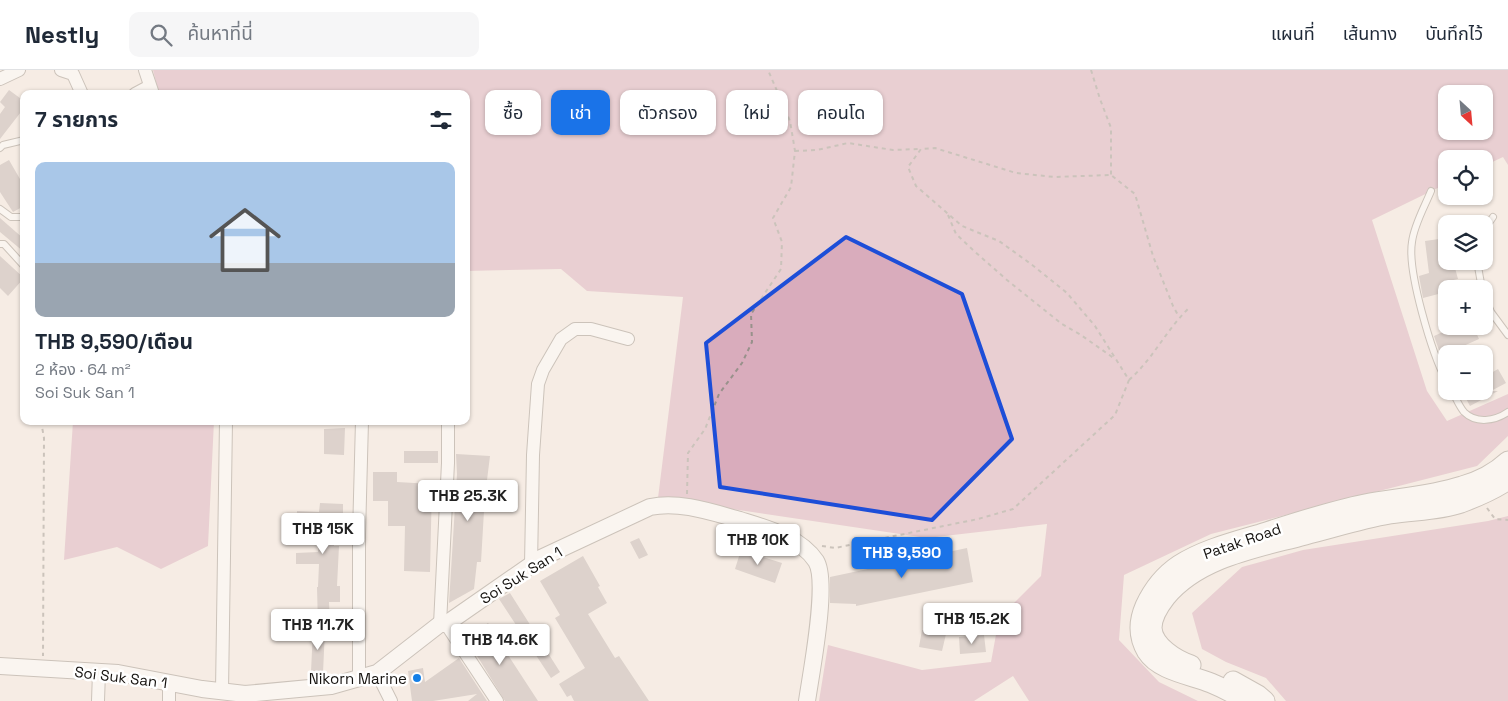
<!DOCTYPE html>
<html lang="th">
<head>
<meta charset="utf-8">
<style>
	:root { --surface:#fff; --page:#f6f6f7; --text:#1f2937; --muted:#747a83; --line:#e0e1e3; --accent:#1a73e8 }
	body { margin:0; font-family:"Space Grotesk","Noto Sans Thai",sans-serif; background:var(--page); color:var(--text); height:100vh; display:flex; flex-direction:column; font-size:19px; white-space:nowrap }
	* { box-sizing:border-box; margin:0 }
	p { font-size:16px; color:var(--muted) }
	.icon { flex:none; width:28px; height:28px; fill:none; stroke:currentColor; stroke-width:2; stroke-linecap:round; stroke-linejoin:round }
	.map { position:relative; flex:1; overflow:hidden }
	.panel { position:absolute; left:20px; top:20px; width:450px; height:335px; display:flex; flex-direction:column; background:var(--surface); border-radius:10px; box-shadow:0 1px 4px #0004 }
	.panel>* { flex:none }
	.top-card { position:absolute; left:485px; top:20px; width:475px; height:45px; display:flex; gap:10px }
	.needle { width:32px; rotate:154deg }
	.controls { position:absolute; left:1438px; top:15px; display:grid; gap:10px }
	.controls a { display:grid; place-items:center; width:55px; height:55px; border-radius:10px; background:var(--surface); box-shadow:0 1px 4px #0004; font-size:25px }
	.price { position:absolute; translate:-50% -42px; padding:0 11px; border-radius:5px; background:#fff; color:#222; font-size:16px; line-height:32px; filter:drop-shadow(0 1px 2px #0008) }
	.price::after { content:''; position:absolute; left:50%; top:30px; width:15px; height:11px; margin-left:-8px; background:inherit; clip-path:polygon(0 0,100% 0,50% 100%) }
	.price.active { background:var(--accent); color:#fff }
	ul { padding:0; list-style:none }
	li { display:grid; align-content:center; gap:10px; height:265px; padding:0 15px }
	li span { display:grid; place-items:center; height:155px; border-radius:10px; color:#555 }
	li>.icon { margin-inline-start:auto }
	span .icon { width:90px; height:90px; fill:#fffc; stroke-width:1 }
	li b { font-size:21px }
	h2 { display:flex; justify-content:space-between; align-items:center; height:60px; padding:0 15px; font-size:21px }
	.pill { padding:0 18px; border-radius:10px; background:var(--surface); box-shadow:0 1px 4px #0004; font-size:18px; line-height:45px }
	.pill.active { background:var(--accent); color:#fff }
	header { display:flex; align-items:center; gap:30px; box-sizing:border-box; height:70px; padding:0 25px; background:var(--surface); border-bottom:1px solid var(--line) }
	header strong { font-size:24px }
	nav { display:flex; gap:28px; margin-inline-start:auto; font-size:18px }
	.search { width:350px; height:45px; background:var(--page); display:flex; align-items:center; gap:12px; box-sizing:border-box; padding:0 18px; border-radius:10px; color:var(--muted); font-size:19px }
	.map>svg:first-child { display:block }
</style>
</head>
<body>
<header>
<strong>Nestly</strong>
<div class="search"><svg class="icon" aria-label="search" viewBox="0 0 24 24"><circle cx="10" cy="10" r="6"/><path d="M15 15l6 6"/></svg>ค้นหาที่นี่</div>
<nav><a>แผนที่</a><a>เส้นทาง</a><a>บันทึกไว้</a></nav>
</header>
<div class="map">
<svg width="1508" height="631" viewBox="0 0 1508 631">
	<rect width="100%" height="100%" fill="#f6ece4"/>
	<path fill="#d9acbc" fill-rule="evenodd" d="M153,0H1508V95L1503,87L1484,96V89H1446V114L1372,150L1427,321L1447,351L1508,324V366L1477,396L1211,464L1124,505L1119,570L1159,612L1198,631H1029L1013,606L974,631H819L828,575L922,600L991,592L999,548L1041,506L1047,454L927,468L658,428L683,227L587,221L561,199L466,201V24H159ZM1446,24H1484V61H1446Z
		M73,351H214L208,476L161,499L117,477L64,490Z
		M1508,446V631H1286L1266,608L1226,592L1202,579L1192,543L1242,497L1303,480L1488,451Z"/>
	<path fill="#beb1af" d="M9,20L24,31V38L0,69V44L5,37L0,32Z
		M9,90L24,116V136L13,142L0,122V95Z
		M0,148L24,169V182L0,162Z
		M1446,168V200L1455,198L1458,209L1444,212L1446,222L1423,228L1419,206L1429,203L1425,171Z
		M0,186L24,208L8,226L0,218Z
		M1473,256L1479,269L1441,286L1434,266L1454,257L1457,263Z
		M1498,299L1506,313L1491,321H1498L1470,336L1462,321H1484V307Z
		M345,358L344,385L324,384V359Z
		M404,381H438V393H404Z
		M456,384L490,386L487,410H489L487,441H484L481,492H477L474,519L449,533L457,404Z
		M373,402H397V412L432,414L430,502L404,501L405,456H388V431H373Z
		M320,433L343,434V449H334V476H339L337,516H340V532H329L330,556H318L317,517H318L319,494H296V483L318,482L319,464L296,462L297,441L319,442Z
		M639,468L648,485L639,489L630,472Z
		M967,478L973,512L856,536V534L830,533V507Z
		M741,480L782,493L775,513L735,499Z
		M583,486L600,516L598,517L607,533L588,544L615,588L619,586L649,631H574L571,625L567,627L559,614L585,598L555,548L560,545L540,511Z
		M510,523L560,602L551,608L499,529Z
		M488,553L508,581L506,582L538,631H505L466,568Z
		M313,559H325L323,603L311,602Z
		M922,560L946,564L942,581L919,577Z
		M984,565L986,582L960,584L959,567Z
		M459,588L487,631H468L477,624L433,631H412L408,601L423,598L425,612Z"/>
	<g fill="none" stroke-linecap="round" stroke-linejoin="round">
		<g stroke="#999088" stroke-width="8">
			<path id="service" d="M0,78L3,75L24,70
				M1431,121C1424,138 1414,155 1412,172C1407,201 1432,284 1446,310
				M0,139L11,147H24
				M1484,160L1493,147
				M0,174H4L24,196
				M1477,191L1482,219
				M1484,225L1491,242L1508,265
				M1452,321C1456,328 1459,336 1464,342C1476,354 1495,351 1508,342"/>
		</g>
		<g stroke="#999088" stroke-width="14">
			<path id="minor" d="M61,0L73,4L82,24
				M145,0L153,24
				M0,9L19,0
				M135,24L150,16
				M531,495L533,385L538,314L543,300L561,269L575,259H591L628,269
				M440,554L448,393V351
				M446,554L497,631
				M377,603L391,631
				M359,609V465L362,351
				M169,613V631
				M222,621L226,351
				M98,631L99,602"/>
		</g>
		<g stroke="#999088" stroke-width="18">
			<path id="tertiary" d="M0,596L118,603L202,619L245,624L331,616L377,603L440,554H446L541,488L650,437C680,431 711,442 740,450C766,458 800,467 816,491C829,512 811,603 807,631"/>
		</g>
		<g stroke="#999088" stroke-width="21">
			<path id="secondary" d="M1191,595C1176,590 1153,576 1152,558C1152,546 1159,536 1166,527C1199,487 1257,478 1305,465C1333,458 1361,449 1390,444C1413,440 1438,441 1461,433C1477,427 1494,420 1508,410
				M1233,611L1258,625L1265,631
				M1244,631C1234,623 1223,618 1211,613C1192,605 1159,601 1147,582C1138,567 1138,552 1145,536C1152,521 1164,505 1179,495C1202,480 1233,472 1260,464C1294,453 1330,441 1365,434C1398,428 1431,426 1462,416C1480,411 1495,403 1508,391"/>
		</g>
		<path stroke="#98918b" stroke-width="2" stroke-dasharray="4 4" stroke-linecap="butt" d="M1091,0L1100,29L1111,58V105
			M795,81L817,80L848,73L893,80L919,79
			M948,145L956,164L974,181L1007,210L1062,254L1081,265L1115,289
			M1129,310C1153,289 1166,260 1189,238
			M41,351L44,368L43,586
			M687,424L688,383L705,359L719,324L742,293L752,272L751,244L781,199L782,172L773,148L791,117L795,81L790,51L768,0
			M1487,438L1495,449L1508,450
			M822,476L835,478L978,449L1013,439L1115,345L1129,310L1095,256L1067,223L1031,194L999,171L962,156L916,116L908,97L921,79L935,78L1016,103L1054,107L1111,105L1135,124L1153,186L1173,236L1179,247"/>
		<use href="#service" stroke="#fff" stroke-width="6"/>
		<use href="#minor" stroke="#fff" stroke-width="12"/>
		<use href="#tertiary" stroke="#fff" stroke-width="16"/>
		<use href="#secondary" stroke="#fff" stroke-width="19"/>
	</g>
	<path d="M0 0H1508V631H0ZM846,167L962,224L1012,369L932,450L720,417L706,273Z" fill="#f6ece4" fill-opacity=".55" fill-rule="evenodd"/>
	<path fill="none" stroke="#1d4ed8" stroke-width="4" stroke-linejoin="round" d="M846,167L962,224L1012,369L932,450L720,417L706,273Z"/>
	<circle fill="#157fe7" stroke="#fff" stroke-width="2" cx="417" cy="608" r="5"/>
	<g text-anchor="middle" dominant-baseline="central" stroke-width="5" stroke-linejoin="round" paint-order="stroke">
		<g font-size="15" fill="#15120f" stroke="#fff">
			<text transform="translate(1242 471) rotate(-19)">Patak Road</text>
			<text transform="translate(521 505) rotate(-32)">Soi Suk San 1</text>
			<text transform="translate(121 607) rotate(7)">Soi Suk San 1</text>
		</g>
		<g font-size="15" fill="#15120f" stroke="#fff" text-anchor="end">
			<text x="407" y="608">Nikorn Marine</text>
		</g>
	</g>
</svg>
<div class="controls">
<a><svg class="needle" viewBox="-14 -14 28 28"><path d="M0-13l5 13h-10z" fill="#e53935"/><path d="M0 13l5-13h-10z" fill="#747a83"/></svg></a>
<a><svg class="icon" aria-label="locate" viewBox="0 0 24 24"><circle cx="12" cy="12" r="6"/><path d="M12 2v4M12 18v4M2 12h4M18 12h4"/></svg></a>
<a><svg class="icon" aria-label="layers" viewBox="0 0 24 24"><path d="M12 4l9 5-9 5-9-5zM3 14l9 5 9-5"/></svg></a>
<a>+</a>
<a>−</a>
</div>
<b class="price" style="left:468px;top:452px">THB 25.3K</b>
<b class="price" style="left:323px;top:485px">THB 15K</b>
<b class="price" style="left:758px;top:496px">THB 10K</b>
<b class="price active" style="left:902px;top:509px">THB 9,590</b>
<b class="price" style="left:972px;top:575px">THB 15.2K</b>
<b class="price" style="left:318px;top:581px">THB 11.7K</b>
<b class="price" style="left:500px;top:596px">THB 14.6K</b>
<div class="top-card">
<a class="pill">ซื้อ</a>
<a class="pill active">เช่า</a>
<a class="pill">ตัวกรอง</a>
<a class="pill">ใหม่</a>
<a class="pill">คอนโด</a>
</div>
<section class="panel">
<h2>7 รายการ<svg class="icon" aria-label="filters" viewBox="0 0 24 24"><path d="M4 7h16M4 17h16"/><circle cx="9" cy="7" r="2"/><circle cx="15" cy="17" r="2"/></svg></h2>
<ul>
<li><span style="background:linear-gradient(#a9c7e8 65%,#9aa5b1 0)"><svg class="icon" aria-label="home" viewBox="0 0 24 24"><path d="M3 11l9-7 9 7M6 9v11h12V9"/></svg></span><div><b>THB 9,590/เดือน</b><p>2 ห้อง · 64 m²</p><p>Soi Suk San 1</p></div></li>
</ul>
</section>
</div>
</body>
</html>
